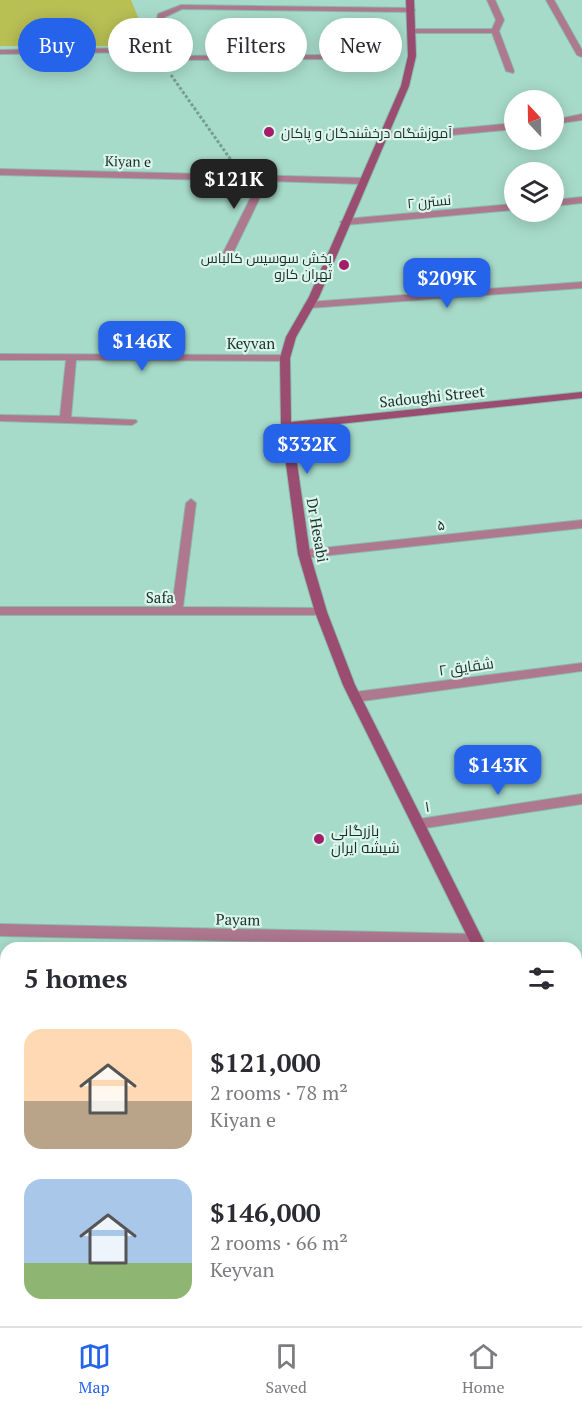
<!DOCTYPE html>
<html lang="en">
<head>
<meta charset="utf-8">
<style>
	:root { --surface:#fff; --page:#f7f7f7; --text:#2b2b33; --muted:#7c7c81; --line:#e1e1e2; --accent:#2563eb }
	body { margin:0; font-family:"PT Serif",Cairo,serif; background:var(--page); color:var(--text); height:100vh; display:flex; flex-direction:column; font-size:22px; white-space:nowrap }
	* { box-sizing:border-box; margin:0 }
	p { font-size:20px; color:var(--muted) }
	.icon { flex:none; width:33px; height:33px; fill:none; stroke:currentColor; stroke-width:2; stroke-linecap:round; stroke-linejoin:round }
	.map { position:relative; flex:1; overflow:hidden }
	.panel { position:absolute; left:0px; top:942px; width:582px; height:384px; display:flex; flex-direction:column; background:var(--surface); border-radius:18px 18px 0 0; box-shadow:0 3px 15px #0003 }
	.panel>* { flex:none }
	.guide { position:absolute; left:18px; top:18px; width:546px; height:54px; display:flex; gap:12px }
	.needle { width:39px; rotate:338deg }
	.buttons { position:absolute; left:504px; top:90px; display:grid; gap:12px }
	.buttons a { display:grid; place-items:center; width:60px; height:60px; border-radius:50%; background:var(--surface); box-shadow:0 3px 15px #0003; font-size:30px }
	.price { position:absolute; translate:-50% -51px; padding:0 14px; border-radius:12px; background:var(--accent); color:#fff; font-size:20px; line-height:39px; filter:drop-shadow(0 2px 3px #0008) }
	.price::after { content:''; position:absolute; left:50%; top:36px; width:18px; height:14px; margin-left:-9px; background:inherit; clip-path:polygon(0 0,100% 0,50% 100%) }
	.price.on { background:#222; color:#fff }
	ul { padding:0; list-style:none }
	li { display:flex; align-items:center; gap:18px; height:150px; padding:0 24px }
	li span { display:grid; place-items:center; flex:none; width:168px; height:120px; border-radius:18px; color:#555 }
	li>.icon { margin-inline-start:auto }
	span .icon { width:72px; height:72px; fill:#fffc; stroke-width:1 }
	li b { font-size:26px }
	h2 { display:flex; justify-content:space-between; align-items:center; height:72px; padding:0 24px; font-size:26px }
	.pill { padding:0 21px; border-radius:27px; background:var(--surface); box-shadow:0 3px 15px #0003; font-size:21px; line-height:54px }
	.pill.on { background:var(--accent); color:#fff }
	.dock { display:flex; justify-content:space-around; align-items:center; height:84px; border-top:2px solid var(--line); background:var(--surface); font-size:16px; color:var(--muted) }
	.dock a { display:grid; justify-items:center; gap:3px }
	.dock .on { color:var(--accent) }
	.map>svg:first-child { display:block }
</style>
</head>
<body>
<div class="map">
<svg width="582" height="1326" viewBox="0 0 582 1326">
	<rect width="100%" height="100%" fill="#a7dbc9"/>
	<path fill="#b8bf53" d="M0,0H131L142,27L129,46H0Z"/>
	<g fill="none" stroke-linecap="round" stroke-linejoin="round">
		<g stroke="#8bb9a9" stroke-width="2">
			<path id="street" d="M487,0H495L504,20L499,31L514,71L513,73L506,71L492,33H413L409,31L413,29H492L496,20Z
				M546,0H554L582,50V57L577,55Z
				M181,5L411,8L415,10L411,12L182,9L165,17L160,41L154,46L160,56L329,55V59H326L158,60H155L148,49L140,52L0,54V50L138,48L152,40L158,14Z
				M582,114V120L554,124V120Z
				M514,123V129L441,136L382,138L378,135L382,132L441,130Z
				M0,169L363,178L367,181L363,184L268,181L233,253L228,256L223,253L259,181L0,175Z
				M582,197V203L554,206V200Z
				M514,204V210L345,225L340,222L345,219Z
				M582,282V288L309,308L304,305L309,302Z
				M0,354L285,355L290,358L285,361L76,360L71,417L136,420L137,422L132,425L0,421V415L60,416L66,360H0Z
				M191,499L196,503L183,607L321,608L325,609L327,612L325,615H0V607H172L186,503Z
				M582,520V528L304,558L298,554L304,550Z
				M582,663V671L355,702L351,700L349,697L351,694L355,692Z
				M582,794V804L419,829L414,828L412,824L414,820L419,819Z
				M0,924L475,934L480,936L482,940L480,944L475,946L0,936Z"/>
		</g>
		<g stroke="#8bb9a9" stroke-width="2">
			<path id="secondary" d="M406,0H414L416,56L409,86L319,297L296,337L290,358L291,422L582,392V398L292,429L310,554L327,612L355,685L487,948H473L343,685L315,612L298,554L281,426L280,358L286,337L309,297L401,86L408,56Z
				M576,1099L582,1102V1123L576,1120Z"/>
		</g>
		<path stroke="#759f91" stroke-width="3" stroke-dasharray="3 2" stroke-linecap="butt" d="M171,75L231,160"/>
		<use href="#street" fill="#ae788f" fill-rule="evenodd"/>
		<use href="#secondary" fill="#9a4c71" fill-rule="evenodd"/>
	</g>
	<g fill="#a31d68" stroke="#dbf5ec" stroke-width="2">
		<circle cx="269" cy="132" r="6"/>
		<circle cx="344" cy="265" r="6"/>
		<circle cx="319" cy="839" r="6"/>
	</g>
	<g text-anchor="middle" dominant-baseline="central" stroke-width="4.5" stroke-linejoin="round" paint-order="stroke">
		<g font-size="14" fill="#1a2f29" stroke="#dbf5ec" text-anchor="start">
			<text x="281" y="132">آموزشگاه درخشندگان و پاکان</text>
			<text x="332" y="257" text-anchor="end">پخش سوسیس کالباس<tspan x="332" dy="16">تهران کارو</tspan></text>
		</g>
		<g font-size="14" fill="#1a2f29" stroke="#dbf5ec">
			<text transform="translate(128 161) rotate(1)">Kiyan e</text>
			<text transform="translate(429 201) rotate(-5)">نسترن ۲</text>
		</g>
		<g font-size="15" fill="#1a2f29" stroke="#dbf5ec">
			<text x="251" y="343">Keyvan</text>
			<text transform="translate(432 396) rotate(-6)">Sadoughi Street</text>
			<text transform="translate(441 524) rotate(-6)">۵</text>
			<text transform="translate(318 530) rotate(80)">Dr Hesabi</text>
			<text x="160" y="597">Safa</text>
			<text transform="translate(466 666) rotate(-8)">شقایق ۲</text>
			<text transform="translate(427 806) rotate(-9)">۱</text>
			<text transform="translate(238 919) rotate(1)">Payam</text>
		</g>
		<g font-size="15" fill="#1a2f29" stroke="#dbf5ec" text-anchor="start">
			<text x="331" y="830">بازرگانی<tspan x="331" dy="17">شیشه ایران</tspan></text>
		</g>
	</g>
</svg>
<div class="buttons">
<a><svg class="needle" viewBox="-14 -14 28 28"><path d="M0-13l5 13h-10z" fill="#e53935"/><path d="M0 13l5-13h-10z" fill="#7c7c81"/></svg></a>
<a><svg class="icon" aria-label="layers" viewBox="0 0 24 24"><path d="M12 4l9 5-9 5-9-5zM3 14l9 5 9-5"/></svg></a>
</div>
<b class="price on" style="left:234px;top:210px">$121K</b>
<b class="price" style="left:447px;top:309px">$209K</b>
<b class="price" style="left:142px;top:372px">$146K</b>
<b class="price" style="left:307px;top:475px">$332K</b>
<b class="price" style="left:498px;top:796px">$143K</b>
<div class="guide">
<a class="pill on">Buy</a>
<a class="pill">Rent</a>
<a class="pill">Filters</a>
<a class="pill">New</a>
</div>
<section class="panel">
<h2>5 homes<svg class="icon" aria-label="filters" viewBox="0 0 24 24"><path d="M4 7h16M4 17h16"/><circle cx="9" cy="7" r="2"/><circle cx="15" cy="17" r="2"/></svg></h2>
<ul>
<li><span style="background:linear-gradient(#ffd9b3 60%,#b9a48a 0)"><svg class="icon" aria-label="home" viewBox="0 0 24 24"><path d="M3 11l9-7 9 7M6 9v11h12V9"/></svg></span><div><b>$121,000</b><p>2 rooms · 78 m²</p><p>Kiyan e</p></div></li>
<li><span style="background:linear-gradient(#a9c7e8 70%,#8fb573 0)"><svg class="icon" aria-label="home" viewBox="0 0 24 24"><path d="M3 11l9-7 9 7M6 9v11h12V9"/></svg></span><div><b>$146,000</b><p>2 rooms · 66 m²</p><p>Keyvan</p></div></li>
</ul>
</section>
</div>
<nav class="dock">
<a class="on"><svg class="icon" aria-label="map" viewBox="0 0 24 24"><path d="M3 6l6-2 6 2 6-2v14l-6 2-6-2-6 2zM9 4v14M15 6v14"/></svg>Map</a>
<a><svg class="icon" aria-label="saved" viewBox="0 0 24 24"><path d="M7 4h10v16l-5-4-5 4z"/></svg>Saved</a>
<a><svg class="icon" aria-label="home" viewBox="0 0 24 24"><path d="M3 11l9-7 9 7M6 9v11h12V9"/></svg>Home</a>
</nav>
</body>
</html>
